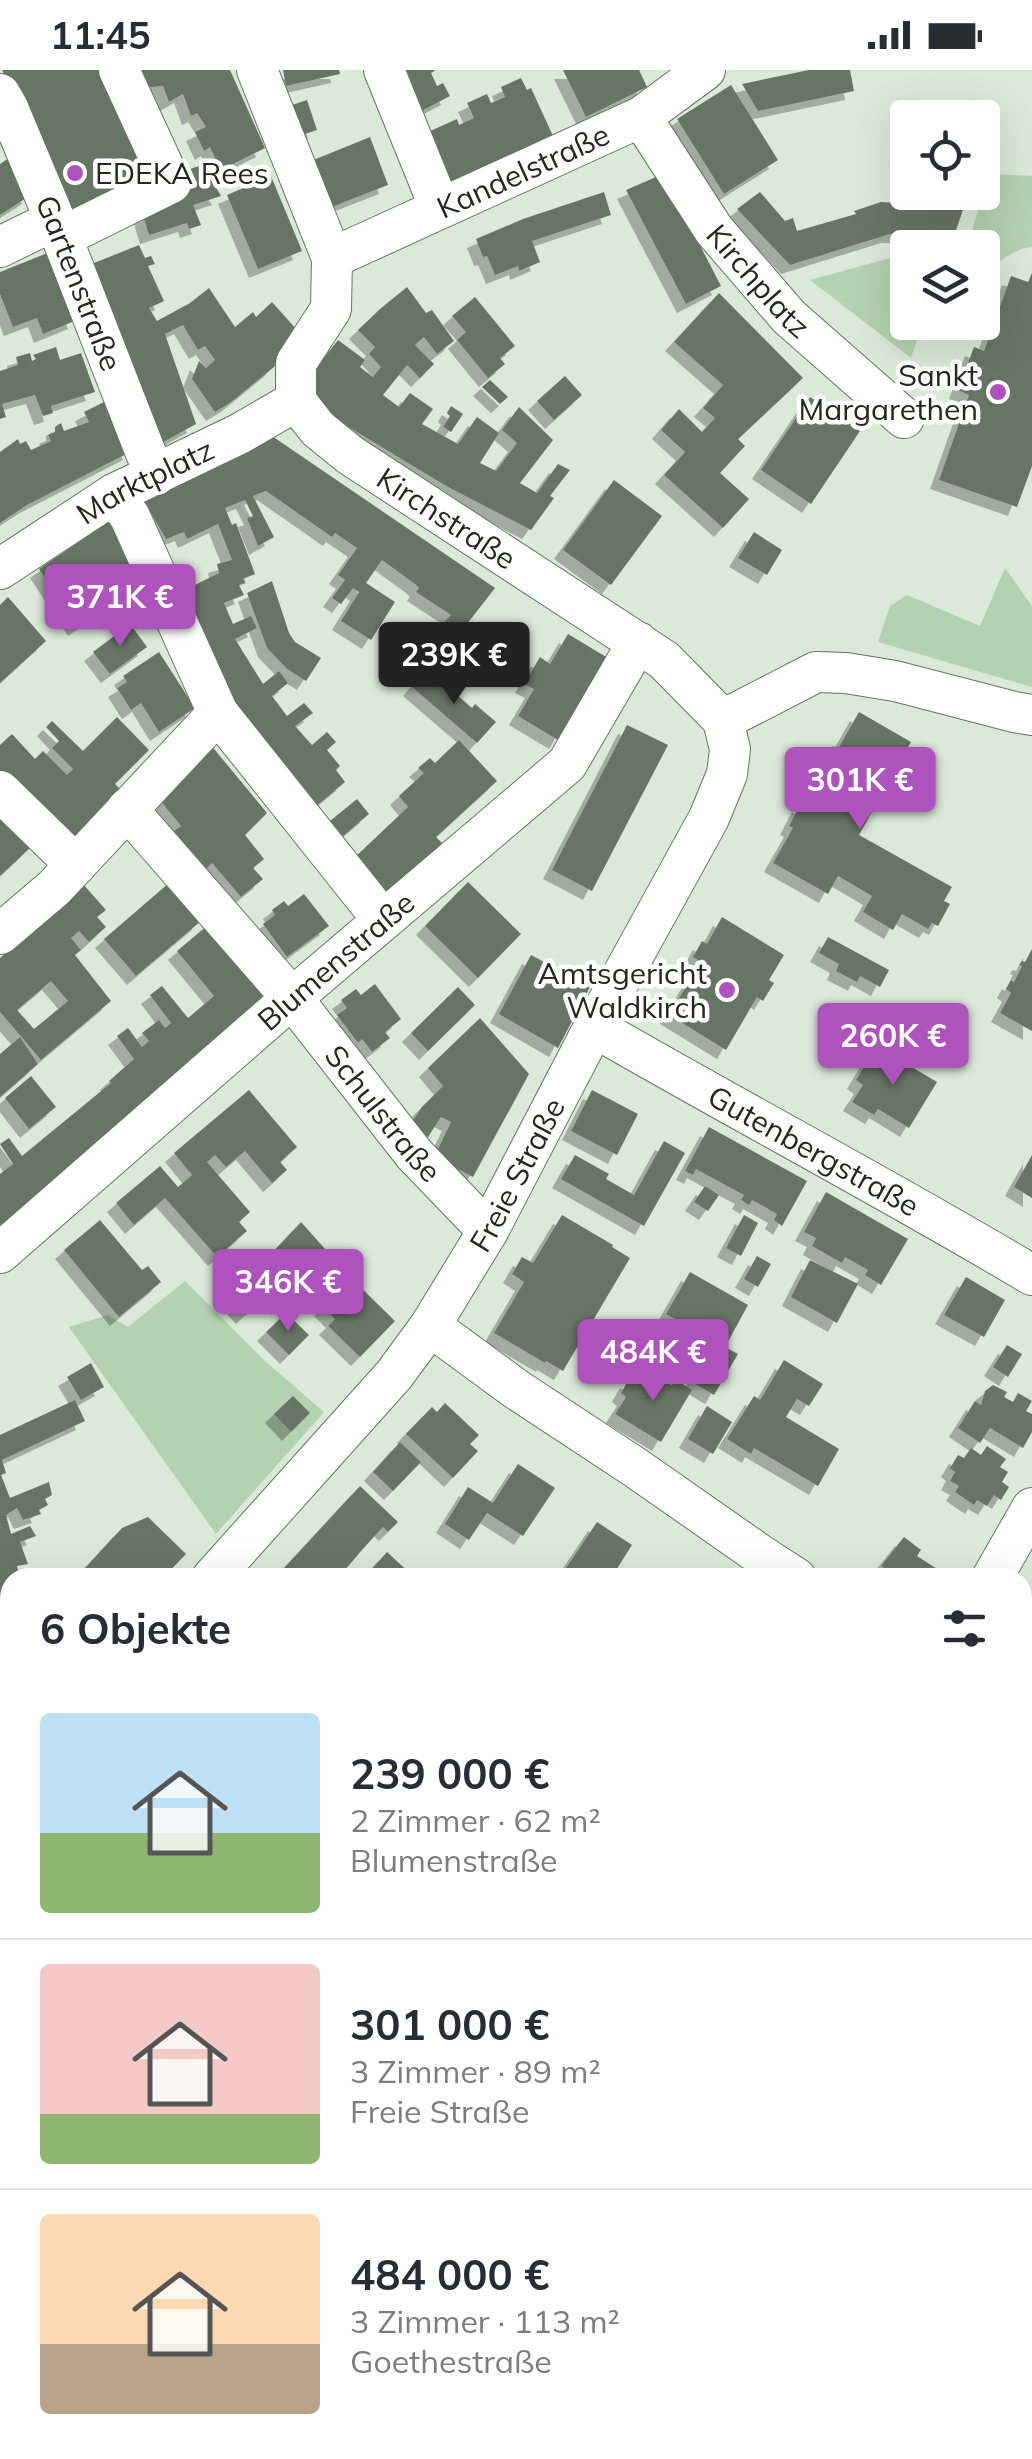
<!DOCTYPE html>
<html lang="de">
<head>
<meta charset="utf-8">
<style>
	:root { --surface:#fff; --page:#f2f2f3; --text:#2b2b33; --muted:#7c7c81; --line:#e1e1e2; --accent:#ae52bd }
	body { margin:0; font-family:Mulish,sans-serif; background:var(--page); color:var(--text); height:100vh; display:flex; flex-direction:column; font-size:38px; white-space:nowrap }
	* { box-sizing:border-box; margin:0 }
	p { font-size:32px; color:var(--muted) }
	.icon { flex:none; width:55px; height:55px; fill:none; stroke:currentColor; stroke-width:2; stroke-linecap:round; stroke-linejoin:round }
	.map { position:relative; flex:1; overflow:hidden }
	.panel { position:absolute; left:0px; top:1498px; width:1032px; height:892px; display:flex; flex-direction:column; background:var(--surface); border-radius:30px 30px 0 0; box-shadow:0 10px 40px #0002 }
	.panel>* { flex:none }
	.tools { position:absolute; left:890px; top:30px; display:grid; gap:20px }
	.tools a { display:grid; place-items:center; width:110px; height:110px; border-radius:10px; background:var(--surface); box-shadow:0 10px 40px #0002; font-size:50px }
	.price { position:absolute; translate:-50% -85px; padding:0 22px; border-radius:10px; background:var(--accent); color:#fff; font-size:32px; line-height:65px; filter:drop-shadow(0 2px 5px #0008) }
	.price::after { content:''; position:absolute; left:50%; top:60px; width:30px; height:22px; margin-left:-15px; background:inherit; clip-path:polygon(0 0,100% 0,50% 100%) }
	.price.active { background:#222; color:#fff }
	ul { padding:0; list-style:none }
	li { display:flex; align-items:center; gap:30px; height:250px; padding:0 40px }
	li+li { border-top:2px solid var(--line) }
	li span { display:grid; place-items:center; flex:none; width:280px; height:200px; border-radius:10px; color:#555 }
	li>.icon { margin-inline-start:auto }
	span .icon { width:120px; height:120px; fill:#fffc; stroke-width:1 }
	li b { font-size:42px }
	h2 { display:flex; justify-content:space-between; align-items:center; height:120px; padding:0 40px; font-size:42px }
	.status { display:flex; justify-content:space-between; align-items:center; height:70px; padding:0 50px; background:var(--surface); direction:ltr }
	.status svg { height:28px; fill:currentColor }
	.map>svg:first-child { display:block }
</style>
</head>
<body>
<div class="status"><b>11:45</b><svg viewBox="0 0 49 12"><path d="M0 12V9h3v3zM5 12V6h3v6zM10 12V3h3v9zM15 12V0h3v12zM26 1h20v11H26zM47 4h2v5h-2z"/></svg></div>
<div class="map">
<svg width="1032" height="2389" viewBox="0 0 1032 2389">
	<defs>
		<filter id="shadow"><feDropShadow dx="-9" dy="9" stdDeviation="0" flood-color="#0004"/></filter>
	</defs>
	<rect width="100%" height="100%" fill="#dbe9d9"/>
	<path fill="#b3d2af" d="M989,104L1032,106V177C1008,180 992,195 983,216L982,178L967,177Z
		M894,187L907,191L908,252L923,253L911,288L810,210Z
		M1005,498L1032,536V617L878,572L890,536L907,525L980,556Z
		M185,1211L265,1291L324,1342L216,1464L69,1257L108,1245L128,1257Z
		M1032,1995V2389H660L656,2380H1022V2001Z"/>
	<g fill="none" stroke-linecap="round" stroke-linejoin="round">
		<path stroke="#718f6c" stroke-width="9" d="M0,2335L10,2340
			M73,2380L86,2389"/>
	</g>
	<path fill="#687566" fill-rule="evenodd" filter="url(#shadow)" d="M2,0H111L162,104L74,143L48,87Z
		M133,0H230L265,78L221,100L210,77L204,81L195,62L206,57L197,43L191,46L183,24L169,32L163,16L141,18Z
		M283,0H339L340,4L286,16Z
		M396,0H436L431,3L437,16L443,13L450,26L418,43Z
		M563,0H639L647,17L586,47Z
		M809,0H850L854,21L758,41L742,14Z
		M521,8L527,20L531,18L553,66L451,113L428,62L457,49L459,55L474,48L467,33L487,24L491,33L505,27L501,17Z
		M731,15L778,90L724,124L677,49Z
		M307,30L317,60L299,66L289,36Z
		M370,67L388,115L329,138L311,91Z
		M9,88L31,125L0,145V94Z
		M203,95L221,126L193,135L201,155L189,159L187,153L149,165L139,132L173,104Z
		M663,104L721,216L686,234L626,120Z
		M271,106L302,181L258,199L227,125Z
		M604,122L611,145L532,171L540,192L519,201L518,196L495,205L487,186L483,187L476,169L523,149Z
		M760,122L785,151L793,148L797,161L856,144L854,141L881,132L916,134L931,138L933,134L926,132L929,122H969L951,175L923,165L890,164L790,195L737,139Z
		M139,175L145,188L151,186L155,194L148,196L164,231L149,238L157,251L190,233L209,218L235,257L253,242L256,247L272,232L297,260L274,297L230,333L215,342L192,309L199,291L206,298L215,290L205,276L198,280L183,255L165,264L196,354L158,375L89,195Z
		M50,182L77,250L43,264L37,248L13,257L0,224V202Z
		M1032,203V396L1017,437L939,410L969,325L958,320L974,277L984,281L1011,206L1028,212Z
		M407,217L426,243L432,240L454,271L437,284L424,267L415,275L434,294L420,308L407,295L383,325L399,337L410,323L433,339L422,354L458,374L477,347L499,363L480,393L496,401L517,373L502,360L519,337L553,370L520,413L537,423L558,394L570,400L550,426L554,428L531,460L448,417L398,387L339,351L307,326L308,309L338,270L365,290L360,297L373,307L381,297L369,284L375,277L358,260L380,239Z
		M719,223L803,308L738,369L745,376L720,403L749,429L723,458L664,405L685,382L661,360L679,339L702,362L715,348L703,338L723,315L674,272Z
		M475,227L515,276L500,288L505,294L488,308L457,270L466,262L452,246Z
		M56,277L60,290L81,283L95,322L51,336L53,343L43,346L35,325L2,334L6,347L0,349V301L18,295L16,287L30,283L32,291L36,289L33,285Z
		M565,306L582,325L554,350L537,331Z
		M490,310L508,327L500,334L482,317Z
		M810,327L860,361L811,434L761,400Z
		M108,330L132,381L27,435L0,453V382L18,369L20,374L26,371L31,380L51,371L48,365L55,362V357L61,353L64,361L89,352L84,342Z
		M451,336L463,344L451,362L443,357L450,346L447,343Z
		M269,364L495,518L467,554L452,568L461,577L453,585L458,591L444,607L429,593L440,581L428,568L451,545L416,522L419,518L415,514L382,490L366,513L395,532L371,570L341,551L359,522L353,518L341,534L332,528L345,510L338,505L357,478L335,463L332,467L266,421L253,426L274,467L258,476L247,448L253,446L245,430L225,438L232,455L236,453L255,504L243,509L245,513L239,515L244,525L224,533L233,554L251,546L257,558L235,569L263,614L279,601L288,613L272,626L287,646L304,633L313,643L295,656L312,675L327,662L336,672L327,680L340,696L336,700L345,712L314,738L228,636L183,521L219,503L217,494L232,490L218,454L187,469L184,462L166,469L142,427Z
		M614,410L662,446L611,515L563,480Z
		M111,450L151,507L77,557L39,499Z
		M754,462L782,480L767,505L738,488Z
		M272,511L289,563L295,572L321,588L306,611L287,599L267,578L247,523Z
		M8,527L46,571L0,613V535Z
		M130,554L147,577L110,604L93,582Z
		M568,564L608,588L558,670L518,646L534,619L524,614L540,587L550,594Z
		M159,582L195,638L159,662L141,633L131,640L117,618L127,612L123,606Z
		M427,599L472,638L475,634L496,652L477,673L412,617Z
		M859,642L911,672L889,710L895,714L885,732L879,729L859,765L952,817L944,831L950,834L938,856L932,853L928,859L902,844L893,860L863,842L872,826L838,806L828,824L773,793L793,758L789,756L801,733L807,737L827,703L820,699L833,676L838,679Z
		M117,647L149,680L115,714L124,723L68,778L0,708V675L12,664L35,689L43,681L67,705L73,699L52,678L59,671L46,657L52,651L83,681Z
		M627,655L668,675L592,821L552,800Z
		M459,670L497,711L436,767L442,773L387,825L353,789L408,737L399,726L424,703L418,698L430,688L435,693Z
		M210,674L267,743L245,765L264,789L253,798L263,809L241,827L212,793L205,800L174,761L181,756L155,724Z
		M357,729L369,744L343,766L330,751Z
		M0,745L30,778L0,806Z
		M468,812L521,864L478,908L425,856Z
		M169,813L201,851L136,906L104,869Z
		M83,814L106,840L97,847L106,857L89,872L79,861L71,868L81,880L75,885L111,931L41,990L0,942V888ZM51,911L68,931L34,959L17,940Z
		M304,824L329,856L287,887L263,854L275,845L272,840L284,831L288,836Z
		M722,847L784,885L769,910L774,913L763,931L757,927L726,980L669,945L701,892L693,887L702,871L707,874Z
		M208,855L268,924L75,1096L0,1155V1104L13,1094L0,1074L9,1068L22,1086L111,1013L109,1011L134,989L117,966L128,958L142,977L149,971L142,963L159,950L165,958L171,953L150,925L162,916L188,948L214,926L177,881Z
		M828,867L889,900L880,917L860,906L857,912L836,901L839,894L819,883Z
		M1032,879V961L1000,943L1011,923L1006,919L1011,910L1014,912L1022,896L1019,895L1022,891L1025,892Z
		M531,885L590,917L558,978L499,944Z
		M375,914L401,949L385,962L390,968L372,982L362,969L358,973L337,945L347,938L341,930L356,919L361,925Z
		M458,917L475,935L428,981L411,963Z
		M480,948L529,1004L473,1107L434,1087L451,1052L441,1047L428,1067L410,1055L422,1037L443,1016L428,998Z
		M20,967L38,994L0,1027V984Z
		M886,976L907,989L905,993L937,1012L909,1058L878,1039L874,1045L852,1032L863,1015L856,1010L869,988L876,992Z
		M31,1006L56,1037L29,1059L5,1028Z
		M249,1020L297,1077L280,1092L287,1100L272,1113L245,1081L226,1097L215,1085L207,1092L250,1142L239,1152L247,1161L217,1187L165,1128L134,1155L116,1133L160,1096L178,1117L192,1105L174,1083Z
		M592,1020L638,1044L617,1085L571,1061Z
		M709,1057L807,1111L782,1156L774,1150L777,1144L752,1130L749,1135L741,1130L744,1125L727,1116L696,1099L693,1105L685,1101Z
		M664,1071L685,1083L644,1156L561,1109L575,1085L609,1104L606,1109L634,1125Z
		M1032,1085V1128L1014,1117Z
		M705,1116L719,1125L708,1141L694,1132Z
		M826,1122L908,1169L881,1215L865,1205L868,1200L845,1187L842,1193L812,1176L816,1168L804,1162Z
		M562,1145L613,1175L612,1177L630,1188L563,1301L546,1291L545,1293L494,1263L524,1212L512,1204L522,1187L533,1193Z
		M744,1145L758,1153L741,1186L726,1178Z
		M100,1150L142,1200L148,1196L161,1212L119,1247L64,1180Z
		M301,1152L326,1180L288,1219L279,1212L245,1245L221,1219L255,1186L262,1194Z
		M757,1186L771,1194L758,1217L744,1209Z
		M810,1190L858,1214L837,1253L791,1227Z
		M690,1202L748,1235L725,1277L738,1284L714,1325L692,1312L716,1272L666,1244Z
		M966,1207L1005,1230L984,1267L944,1245Z
		M351,1208L395,1251L360,1287L328,1256L335,1249L323,1237Z
		M286,1243L309,1265L289,1285L266,1262Z
		M1007,1275L1022,1284L1008,1307L993,1297Z
		M784,1290L823,1314L809,1336L797,1329L786,1347L839,1379L818,1416L754,1378L751,1384L727,1369L754,1326L760,1330Z
		M91,1293L104,1317L81,1330L67,1307Z
		M647,1300L672,1315L675,1309L692,1320L661,1372L615,1344L626,1327L621,1323L629,1309L638,1314Z
		M993,1315L1007,1322L1004,1327L1013,1332L1018,1323L1032,1331L1026,1341L1032,1344V1362L1023,1378L990,1358L980,1373L958,1358L975,1331L981,1335L985,1321Z
		M293,1326L310,1343L291,1362L274,1344Z
		M75,1330L85,1351L2,1390L6,1403L1,1405L10,1428L49,1412L52,1425L45,1429L48,1435L39,1440L41,1444L23,1450L17,1438L6,1445L11,1464L30,1456L36,1466L20,1472L28,1494L17,1496L20,1508H10L9,1624L0,1589V1365Z
		M445,1333L479,1365L470,1374L478,1381L453,1408L406,1364L432,1337L437,1342Z
		M707,1336L732,1352L713,1384L688,1369Z
		M400,1372L421,1392L393,1421L373,1402Z
		M987,1376L1006,1389L1000,1397L1008,1402L1002,1412L1009,1417L1001,1430L994,1425L987,1436L977,1430L974,1435L955,1422L959,1416L950,1411L955,1402L950,1398L958,1385L964,1388L971,1378L981,1385Z
		M518,1394L555,1418L523,1466L487,1443L469,1470L445,1454L468,1417L493,1433Z
		M360,1416L398,1452L388,1462L383,1457L361,1481L345,1500L349,1505L347,1508H275Z
		M148,1447L186,1484L163,1508H76L122,1458Z
		M597,1452L632,1475L611,1508H580L566,1498Z
		M904,1467L921,1480L917,1486L951,1508H892L894,1504L881,1496Z
		M387,1482L413,1506L417,1502L424,1508H364Z
		M1022,1547L1032,1553V1605L1022,1599Z
		M0,2072L5,2086L2,2087L10,2121V2143L0,2145Z
		M28,2380H36L44,2389H0V2383L22,2385Z
		M247,2380H295L299,2389H250Z
		M350,2380H396L400,2389H353Z
		M523,2380H577L560,2389H505Z"/>
	<g fill="none" stroke-linecap="round" stroke-linejoin="round">
		<g stroke="#677466" stroke-width="42">
			<g id="minor">
				<path id="s1" d="M257,0L332,188L331,239L296,293V331L318,359L350,385L664,590L723,650"/>
				<path d="M384,0L440,138"/>
				<path id="s2" d="M0,24L8,38L55,150L145,381L156,405"/>
				<path id="s3" d="M641,47L714,160L789,247L904,348"/>
				<path d="M62,167L171,113L119,0"/>
				<path d="M0,177L55,150"/>
				<path id="s4" d="M332,188L641,47L705,0"/>
				<path d="M114,424L130,447L218,643"/>
				<path id="s5" d="M0,499L114,424L239,364L296,331"/>
				<path d="M723,650L816,602L846,603L895,611L1014,642L1032,645"/>
				<path d="M0,721L76,795"/>
				<path id="s6" d="M127,739L292,928L414,1084L488,1161"/>
				<path d="M0,864L54,818L218,643L383,850"/>
				<path id="s7" d="M594,957C739,1041 888,1119 1032,1205"/>
				<path id="s8" d="M0,1183L292,928L567,694L638,572"/>
				<path d="M430,1256L516,1319L636,1398L759,1484L796,1508"/>
				<path id="s9" d="M212,1508L394,1305L430,1256L488,1161L594,957L709,748L727,704L730,679L723,650"/>
				<path d="M992,1508L1032,1438"/>
				<path d="M1022,1650L1032,1655"/>
				<path d="M0,1699L10,1693"/>
				<path d="M1022,1714L1032,1734"/>
				<path d="M0,1732L10,1771"/>
				<path d="M1022,2001L1032,1995"/>
				<path d="M168,2380L172,2389"/>
				<path d="M496,2380L500,2389"/>
			</g>
		</g>
		<use href="#minor" stroke="#fff" stroke-width="40"/>
	</g>
	<g fill="#ae52bd" stroke="#fff" stroke-width="4">
		<circle cx="75" cy="103" r="10"/>
		<circle cx="998" cy="322" r="10"/>
		<circle cx="727" cy="920" r="10"/>
	</g>
	<g text-anchor="middle" dominant-baseline="central" stroke-width="9" stroke-linejoin="round" paint-order="stroke">
		<g font-size="30" fill="#232822" stroke="#fff">
			<text stroke="none"><textPath href="#s4" startOffset="210">Kandelstraße</textPath></text>
			<text stroke="none"><textPath href="#s3" startOffset="202">Kirchplatz</textPath></text>
			<text stroke="none"><textPath href="#s2" startOffset="205">Gartenstraße</textPath></text>
			<text stroke="none"><textPath href="#s5" startOffset="170">Marktplatz</textPath></text>
			<text stroke="none"><textPath href="#s1" startOffset="548">Kirchstraße</textPath></text>
			<text stroke="none"><textPath href="#s8" startOffset="445">Blumenstraße</textPath></text>
			<text stroke="none"><textPath href="#s6" startOffset="398">Schulstraße</textPath></text>
			<text stroke="none"><textPath href="#s7" startOffset="252">Gutenbergstraße</textPath></text>
			<text stroke="none"><textPath href="#s9" startOffset="508">Freie Straße</textPath></text>
		</g>
		<g font-size="30" fill="#232822" stroke="#fff" text-anchor="end">
			<text x="95" y="103" text-anchor="start">EDEKA Rees</text>
			<text x="978" y="305">Sankt<tspan x="978" dy="34">Margarethen</tspan></text>
			<text x="707" y="903">Amtsgericht<tspan x="707" dy="34">Waldkirch</tspan></text>
		</g>
	</g>
</svg>
<div class="tools">
<a><svg class="icon" aria-label="locate" viewBox="0 0 24 24"><circle cx="12" cy="12" r="6"/><path d="M12 2v4M12 18v4M2 12h4M18 12h4"/></svg></a>
<a><svg class="icon" aria-label="layers" viewBox="0 0 24 24"><path d="M12 4l9 5-9 5-9-5zM3 14l9 5 9-5"/></svg></a>
</div>
<b class="price" style="left:120px;top:579px">371K €</b>
<b class="price active" style="left:454px;top:637px">239K €</b>
<b class="price" style="left:860px;top:762px">301K €</b>
<b class="price" style="left:893px;top:1018px">260K €</b>
<b class="price" style="left:288px;top:1264px">346K €</b>
<b class="price" style="left:653px;top:1334px">484K €</b>
<section class="panel">
<h2>6 Objekte<svg class="icon" aria-label="filters" viewBox="0 0 24 24"><path d="M4 7h16M4 17h16"/><circle cx="9" cy="7" r="2"/><circle cx="15" cy="17" r="2"/></svg></h2>
<ul>
<li><span style="background:linear-gradient(#bfe0f5 60%,#8fb573 0)"><svg class="icon" aria-label="home" viewBox="0 0 24 24"><path d="M3 11l9-7 9 7M6 9v11h12V9"/></svg></span><div><b>239 000 €</b><p>2 Zimmer · 62 m²</p><p>Blumenstraße</p></div></li>
<li><span style="background:linear-gradient(#f6c9c9 75%,#8fb573 0)"><svg class="icon" aria-label="home" viewBox="0 0 24 24"><path d="M3 11l9-7 9 7M6 9v11h12V9"/></svg></span><div><b>301 000 €</b><p>3 Zimmer · 89 m²</p><p>Freie Straße</p></div></li>
<li><span style="background:linear-gradient(#ffd9b3 65%,#b9a48a 0)"><svg class="icon" aria-label="home" viewBox="0 0 24 24"><path d="M3 11l9-7 9 7M6 9v11h12V9"/></svg></span><div><b>484 000 €</b><p>3 Zimmer · 113 m²</p><p>Goethestraße</p></div></li>
</ul>
</section>
</div>
</body>
</html>
